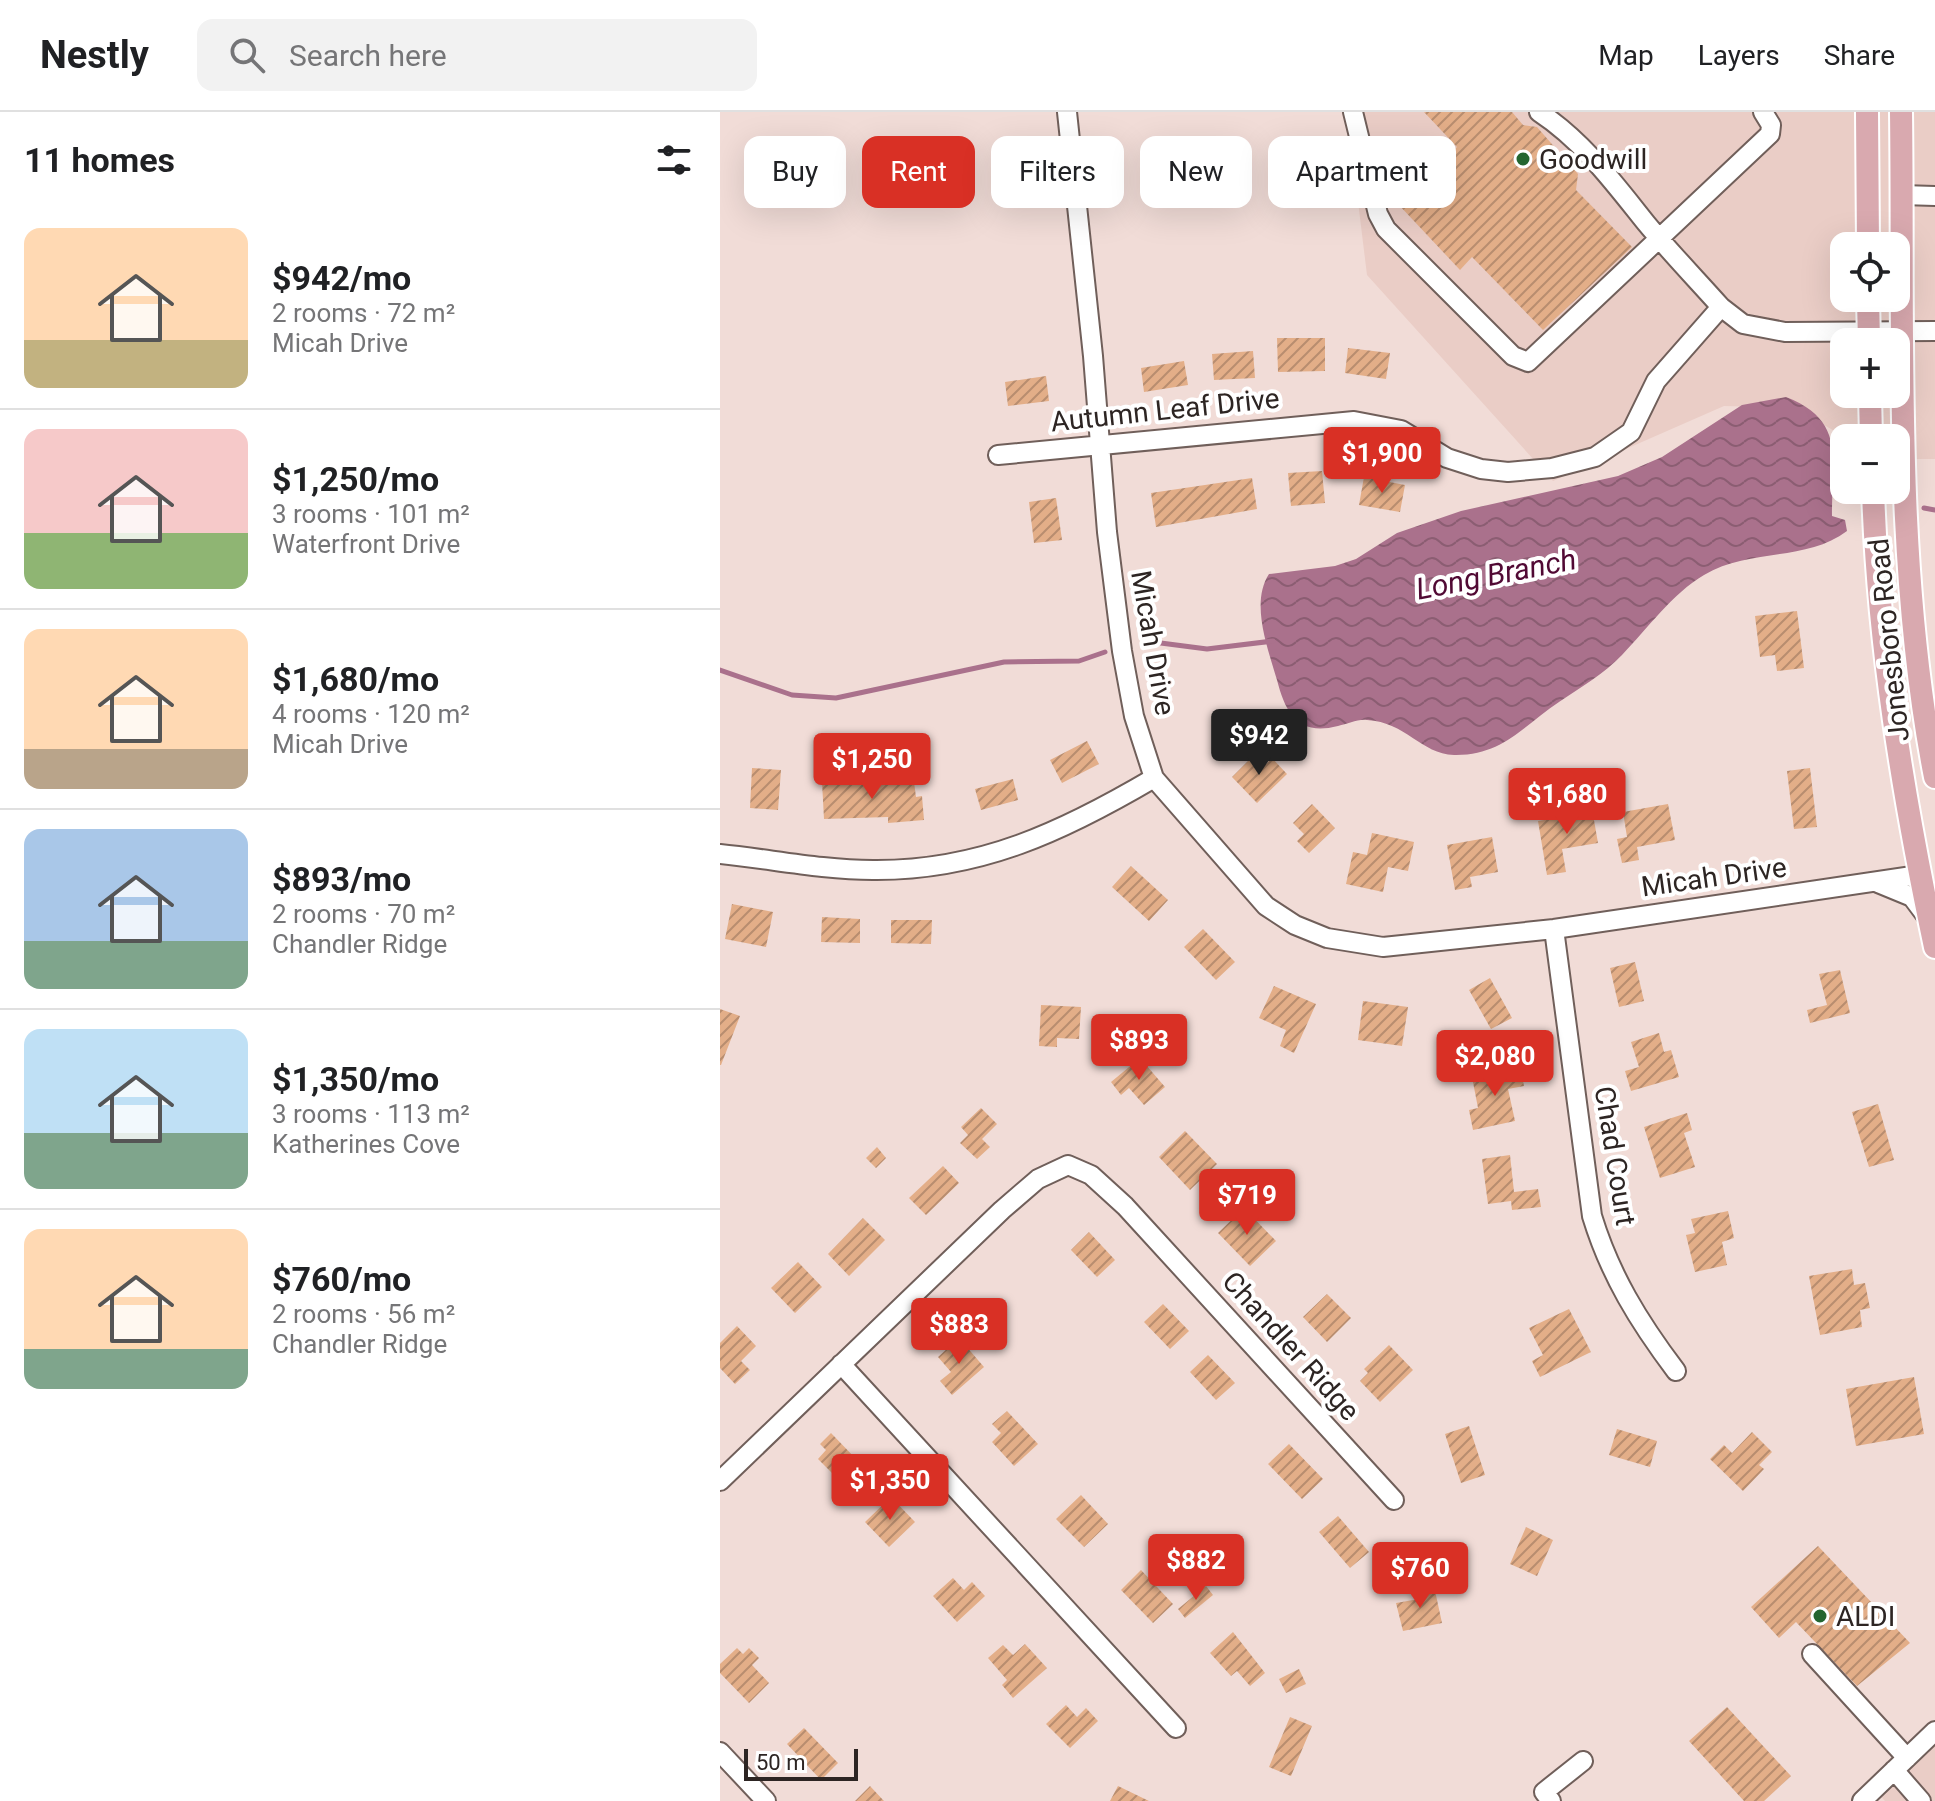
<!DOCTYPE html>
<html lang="en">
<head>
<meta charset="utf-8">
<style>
	:root { --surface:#fff; --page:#f2f2f2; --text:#202124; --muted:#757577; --line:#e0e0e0; --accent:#d93025 }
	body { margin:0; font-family:Roboto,sans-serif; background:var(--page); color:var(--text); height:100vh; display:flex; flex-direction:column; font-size:30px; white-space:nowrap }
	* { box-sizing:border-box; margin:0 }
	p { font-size:26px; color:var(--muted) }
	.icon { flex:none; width:44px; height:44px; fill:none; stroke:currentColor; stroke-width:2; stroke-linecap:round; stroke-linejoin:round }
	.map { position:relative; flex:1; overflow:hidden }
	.sheet { display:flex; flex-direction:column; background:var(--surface); width:720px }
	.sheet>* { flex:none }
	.guide { position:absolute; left:24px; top:24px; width:760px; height:72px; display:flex; gap:16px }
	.tools { position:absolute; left:1110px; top:120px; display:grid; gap:16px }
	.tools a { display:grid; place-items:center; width:80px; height:80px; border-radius:16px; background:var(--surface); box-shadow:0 8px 32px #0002; font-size:40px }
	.scale { position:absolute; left:24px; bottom:20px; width:114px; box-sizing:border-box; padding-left:8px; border:4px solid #2d2523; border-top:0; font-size:22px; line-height:28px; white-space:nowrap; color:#2d2523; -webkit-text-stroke:6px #fff; paint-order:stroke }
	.price { position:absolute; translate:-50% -68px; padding:0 18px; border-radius:8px; background:var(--accent); color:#fff; font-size:26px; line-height:52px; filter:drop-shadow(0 2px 4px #0008) }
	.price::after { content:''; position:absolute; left:50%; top:48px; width:24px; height:18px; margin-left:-12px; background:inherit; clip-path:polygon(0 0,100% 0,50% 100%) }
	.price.current { background:#222; color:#fff }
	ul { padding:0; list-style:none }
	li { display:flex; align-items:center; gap:24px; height:200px; padding:0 24px }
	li+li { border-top:2px solid var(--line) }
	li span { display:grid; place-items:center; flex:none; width:224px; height:160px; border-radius:16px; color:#555 }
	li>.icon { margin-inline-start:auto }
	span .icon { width:96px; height:96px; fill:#fffc; stroke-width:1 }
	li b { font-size:34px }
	h2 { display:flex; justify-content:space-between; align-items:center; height:96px; padding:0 24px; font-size:34px }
	.tag { padding:0 28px; border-radius:16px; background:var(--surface); box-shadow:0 8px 32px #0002; font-size:28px; line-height:72px }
	.tag.current { background:var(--accent); color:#fff }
	header { display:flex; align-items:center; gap:48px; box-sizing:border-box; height:112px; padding:0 40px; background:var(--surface); border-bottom:2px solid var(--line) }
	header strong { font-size:38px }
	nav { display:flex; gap:44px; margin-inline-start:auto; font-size:28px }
	.search { width:560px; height:72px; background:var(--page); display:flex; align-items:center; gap:20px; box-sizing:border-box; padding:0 28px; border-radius:16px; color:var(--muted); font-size:30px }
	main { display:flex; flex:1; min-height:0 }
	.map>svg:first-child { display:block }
</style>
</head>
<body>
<header>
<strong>Nestly</strong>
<div class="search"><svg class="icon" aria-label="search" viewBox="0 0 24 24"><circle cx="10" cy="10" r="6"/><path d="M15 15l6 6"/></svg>Search here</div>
<nav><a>Map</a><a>Layers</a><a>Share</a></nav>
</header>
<main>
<section class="sheet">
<h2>11 homes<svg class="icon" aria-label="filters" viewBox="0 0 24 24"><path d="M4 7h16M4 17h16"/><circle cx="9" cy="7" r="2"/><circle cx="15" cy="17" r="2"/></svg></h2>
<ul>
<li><span style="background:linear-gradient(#ffd9b3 70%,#c2b280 0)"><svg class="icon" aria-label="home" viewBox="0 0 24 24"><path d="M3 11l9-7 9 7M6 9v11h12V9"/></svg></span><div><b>$942/mo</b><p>2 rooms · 72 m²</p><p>Micah Drive</p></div></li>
<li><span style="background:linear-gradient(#f6c9c9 65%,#8fb573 0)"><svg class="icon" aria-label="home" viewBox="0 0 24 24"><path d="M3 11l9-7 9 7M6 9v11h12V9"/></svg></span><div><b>$1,250/mo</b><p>3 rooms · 101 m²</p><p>Waterfront Drive</p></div></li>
<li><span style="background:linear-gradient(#ffd9b3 75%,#b9a48a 0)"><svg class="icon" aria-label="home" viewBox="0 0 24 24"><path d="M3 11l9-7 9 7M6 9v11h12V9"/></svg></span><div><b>$1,680/mo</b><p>4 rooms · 120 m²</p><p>Micah Drive</p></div></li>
<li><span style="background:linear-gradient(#a9c7e8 70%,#7fa58c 0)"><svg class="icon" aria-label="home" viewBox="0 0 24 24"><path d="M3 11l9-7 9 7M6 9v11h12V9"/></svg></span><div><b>$893/mo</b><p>2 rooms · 70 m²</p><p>Chandler Ridge</p></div></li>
<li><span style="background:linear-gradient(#bfe0f5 65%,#7fa58c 0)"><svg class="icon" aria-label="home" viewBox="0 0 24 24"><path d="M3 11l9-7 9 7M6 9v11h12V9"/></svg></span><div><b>$1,350/mo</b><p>3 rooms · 113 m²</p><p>Katherines Cove</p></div></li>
<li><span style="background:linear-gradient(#ffd9b3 75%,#7fa58c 0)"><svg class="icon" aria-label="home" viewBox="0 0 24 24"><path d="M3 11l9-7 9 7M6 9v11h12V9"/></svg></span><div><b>$760/mo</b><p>2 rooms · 56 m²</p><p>Chandler Ridge</p></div></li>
</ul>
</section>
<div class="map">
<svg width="1215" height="1689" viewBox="0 0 1215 1689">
	<defs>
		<pattern id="water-waves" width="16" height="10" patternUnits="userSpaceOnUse" patternTransform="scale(2)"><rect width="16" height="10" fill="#aa718c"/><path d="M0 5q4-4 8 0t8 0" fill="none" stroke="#8b5d72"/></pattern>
		<pattern id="building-hatch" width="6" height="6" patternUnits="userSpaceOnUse" patternTransform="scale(2)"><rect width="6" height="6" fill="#e3ae88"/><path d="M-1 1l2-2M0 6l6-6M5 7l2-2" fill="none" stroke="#b88d6f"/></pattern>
	</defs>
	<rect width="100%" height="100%" fill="#f1dcd7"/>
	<path fill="#eacdc6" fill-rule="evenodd" d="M627,0H1215V347H1181L1176,326H1127L1074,296L1004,294L833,369L647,163ZM1124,134H1176V186H1124ZM1124,230H1176V282H1124Z
		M1215,1610V1689H1165L1150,1673Z"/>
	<path fill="url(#water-waves)" d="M1066,285C1128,309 1111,351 1112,404L1125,408L1127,419C1086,450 1029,436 984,463C952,482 928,516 902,543C884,562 861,575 839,590C804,613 783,644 734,643C701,642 686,610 647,608C637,607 628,612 618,614C579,624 566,603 557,568C548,537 530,491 549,462L615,454L636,447L677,421L741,399L898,364L942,345L1022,293Z"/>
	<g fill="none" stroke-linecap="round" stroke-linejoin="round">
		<path stroke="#aa718c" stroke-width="5" d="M1204,396L1215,398
			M433,530L487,537L553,529
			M0,558L72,583L116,586L284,550L359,549L385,540"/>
	</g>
	<path fill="url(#building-hatch)" d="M704,0H792L803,13L817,15L858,62L856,78L912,135L823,218L752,145L740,158L678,92L737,35Z
		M557,226H605V259L558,260Z
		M628,236L670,241L666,267L625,261Z
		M533,239L535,266L494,268L492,242Z
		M464,249L468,273L424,280L421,256Z
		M326,264L329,289L288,294L285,270Z
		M602,359L605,391L571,394L568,361Z
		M644,365L685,373L680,400L639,393Z
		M532,366L537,397L436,415L431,381Z
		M336,386L342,428L314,431L309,390Z
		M1077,499L1084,556L1057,559L1055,543L1040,545L1035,504Z
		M367,629L379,652L342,671L330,648Z
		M536,641L546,652L552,646L567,662L537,691L512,665Z
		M32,656L61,658L58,698L30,696Z
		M1090,656L1097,715L1074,717L1067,659Z
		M293,667L298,688L261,698L255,677Z
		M144,668V674L194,670L196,685L202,684L204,708L168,711V705L104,707L102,670Z
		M871,691L878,731L842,737L846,760L827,763L818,709L850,704L848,695Z
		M592,692L615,716L589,741L577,729L584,722L573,711Z
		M948,692L955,728L917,735L919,748L902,751L897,727L907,725L903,700Z
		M652,721L694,730L688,759L668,755L663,780L626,772L633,740L647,743Z
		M772,725L778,760L750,765L752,775L735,778L727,733Z
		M411,754L448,788L429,809L392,775Z
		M12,792L53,800L46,835L5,827Z
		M102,805L140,807V831L101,830Z
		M171,808H212L211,832L171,831Z
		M483,817L515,850L496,868L464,835Z
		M915,850L924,889L899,895L890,856Z
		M1120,858L1130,901L1090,911L1087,898L1107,893L1099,862Z
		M770,866L792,906L771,917L749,878Z
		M554,874L596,892L574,941L560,934L566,918L539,906Z
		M643,889L688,895L682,934L638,928Z
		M321,893L361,895L359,927L337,926V935L319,934Z
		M0,897L20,904L1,953H0Z
		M939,921L944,940L951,938L959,965L911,979L905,959L919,955L911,930Z
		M420,946L445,975L424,993L409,976L401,983L391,970Z
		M800,955L804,974L788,977L795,1009L753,1018L749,998L758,996L752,965Z
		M1158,992L1174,1048L1149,1055L1132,1000Z
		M261,996L277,1012L262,1027L270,1035L257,1047L240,1031L248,1023L241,1015Z
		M967,1001L972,1018L964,1021L975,1055L940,1066L924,1015Z
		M465,1019L497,1052L470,1078L439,1045Z
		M157,1035L166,1046L156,1056L146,1046Z
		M790,1043L794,1080L818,1077L821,1095L792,1098L791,1089L768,1092L762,1047Z
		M223,1054L239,1071L206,1103L189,1086Z
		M524,1096L556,1129L530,1154L498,1121Z
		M1008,1099L1014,1126L1002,1130L1007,1153L975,1160L966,1123L975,1121L971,1107Z
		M143,1106L165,1128L129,1164L108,1142Z
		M369,1120L395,1148L377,1165L351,1138Z
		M78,1150L102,1175L75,1201L51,1176Z
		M1132,1157L1134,1173L1145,1171L1150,1196L1140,1198L1142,1215L1100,1223L1089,1164Z
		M607,1182L631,1206L607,1230L583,1205Z
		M443,1192L469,1219L450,1237L424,1210Z
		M849,1197L871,1240L820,1265L812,1249L823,1243L809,1216Z
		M17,1214L36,1234L21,1249L30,1258L15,1272L0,1256V1231Z
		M239,1226L264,1255L232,1283L220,1269L231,1260L218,1245Z
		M669,1233L693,1258L660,1290L640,1269L648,1261L644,1257Z
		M488,1243L515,1271L496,1288L470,1260Z
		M1194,1265L1204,1322L1136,1334L1126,1277Z
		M287,1299L318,1332L294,1354L272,1330L281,1321L272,1312Z
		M749,1314L765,1363L741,1371L725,1322Z
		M897,1317L937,1329L930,1355L889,1343Z
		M1032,1320L1052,1340L1039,1353L1044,1357L1023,1379L990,1347L1004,1333L1012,1341Z
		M111,1321L137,1348L118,1367L98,1347L106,1338L100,1332Z
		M569,1332L603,1367L582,1387L548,1352Z
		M361,1383L388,1412L364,1435L336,1407Z
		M171,1385L195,1410L169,1435L145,1410Z
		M618,1404L649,1440L630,1456L599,1420Z
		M806,1415L833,1428L817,1464L790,1452Z
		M1098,1434L1190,1531L1137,1574L1076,1510L1059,1526L1031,1495Z
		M421,1458L453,1492L433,1511L401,1478Z
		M233,1466L244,1478L252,1470L265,1484L237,1510L213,1484Z
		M486,1474L493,1483L465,1506L458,1497Z
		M714,1474L722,1511L683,1519L676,1491L699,1487L697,1477Z
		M513,1520L545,1561L530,1574L517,1559L511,1564L490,1541Z
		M305,1532L327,1556L293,1586L282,1573L287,1568L268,1546L283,1533L293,1543Z
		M17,1536L23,1542L29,1536L39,1546L32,1553L49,1571L29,1591L0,1561V1552Z
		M579,1557L586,1572L566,1581L559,1567Z
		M346,1593L357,1605L366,1596L378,1609L350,1636L326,1612Z
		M1007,1595L1071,1664L1044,1689H1024L969,1629Z
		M570,1605L592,1614L571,1664L549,1655Z
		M84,1616L118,1651L101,1668L67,1632Z
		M150,1674L164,1689H135Z
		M398,1674L429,1689H390Z"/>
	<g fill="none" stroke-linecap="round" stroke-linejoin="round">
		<g stroke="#705f5a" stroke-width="22">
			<path id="minor" d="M347,0L373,244L387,420L402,539L414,604L434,666L546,794L575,813L607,826L663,835L834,817L1199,763
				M633,0L658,102L666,117L793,244L808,250L1050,22L1051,13L1043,0
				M819,0C863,29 894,71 926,111C950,140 976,167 1001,195
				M1182,83L1215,84
				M278,343L634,309L681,318L727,346L761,357L788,360L832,356L875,345L911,320L936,269L1001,195L1023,212L1065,220L1215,219
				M0,742C50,747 102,758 153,758C260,759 344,719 434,666
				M1158,771L1192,785L1207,805
				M834,817L872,1104C890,1163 919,1210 956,1259
				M121,1252L456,1616
				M0,1369L282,1098L318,1067L348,1053L371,1063L405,1094L674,1388
				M1092,1542L1187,1646
				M0,1640L46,1689
				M1174,1658L1201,1689
				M831,1689L824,1680L863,1649
				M1142,1689L1215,1619"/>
		</g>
		<g stroke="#fff" stroke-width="26">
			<path id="major" d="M1147,0L1148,134
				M1181,0C1184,219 1173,450 1215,665
				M1148,186L1149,230
				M1150,282L1151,326
				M1153,378C1158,532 1183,684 1215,835"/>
		</g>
		<use href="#minor" stroke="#fff" stroke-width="18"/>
		<use href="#major" stroke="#d9a9af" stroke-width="22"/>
	</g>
	<g fill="#246630" stroke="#fff" stroke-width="3">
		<circle cx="803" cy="47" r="8"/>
		<circle cx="1100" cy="1504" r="8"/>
	</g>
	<g text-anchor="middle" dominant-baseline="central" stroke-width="8" stroke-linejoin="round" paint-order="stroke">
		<g font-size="28" fill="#2d2523" stroke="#fff" text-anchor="start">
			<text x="819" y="47">Goodwill</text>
			<text x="1116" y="1504">ALDI</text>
		</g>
		<g font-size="28" fill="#2d2523" stroke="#fff">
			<text transform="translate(445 298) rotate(-6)">Autumn Leaf Drive</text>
			<text transform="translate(1169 528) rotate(-96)">Jonesboro Road</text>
			<text transform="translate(433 531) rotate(80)">Micah Drive</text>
			<text transform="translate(994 765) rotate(-8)">Micah Drive</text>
			<text transform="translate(895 1044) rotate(81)">Chad Court</text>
			<text transform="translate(571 1234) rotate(48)">Chandler Ridge</text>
		</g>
		<g font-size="30" font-style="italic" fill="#510934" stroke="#fff">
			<text transform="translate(776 462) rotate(-11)">Long Branch</text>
		</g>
	</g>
</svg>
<div class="tools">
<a><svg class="icon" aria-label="locate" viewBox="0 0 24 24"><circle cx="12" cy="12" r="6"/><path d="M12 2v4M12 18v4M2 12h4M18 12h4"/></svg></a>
<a>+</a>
<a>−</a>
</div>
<div class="scale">50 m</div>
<b class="price" style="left:662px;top:383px">$1,900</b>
<b class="price current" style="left:539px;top:665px">$942</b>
<b class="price" style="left:152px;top:689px">$1,250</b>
<b class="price" style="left:847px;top:724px">$1,680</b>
<b class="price" style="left:419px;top:970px">$893</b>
<b class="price" style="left:775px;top:986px">$2,080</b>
<b class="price" style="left:527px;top:1125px">$719</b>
<b class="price" style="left:239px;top:1254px">$883</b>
<b class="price" style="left:170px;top:1410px">$1,350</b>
<b class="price" style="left:476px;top:1490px">$882</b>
<b class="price" style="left:700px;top:1498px">$760</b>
<div class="guide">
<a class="tag">Buy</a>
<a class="tag current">Rent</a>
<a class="tag">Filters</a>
<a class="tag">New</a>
<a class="tag">Apartment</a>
</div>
</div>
</main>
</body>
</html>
